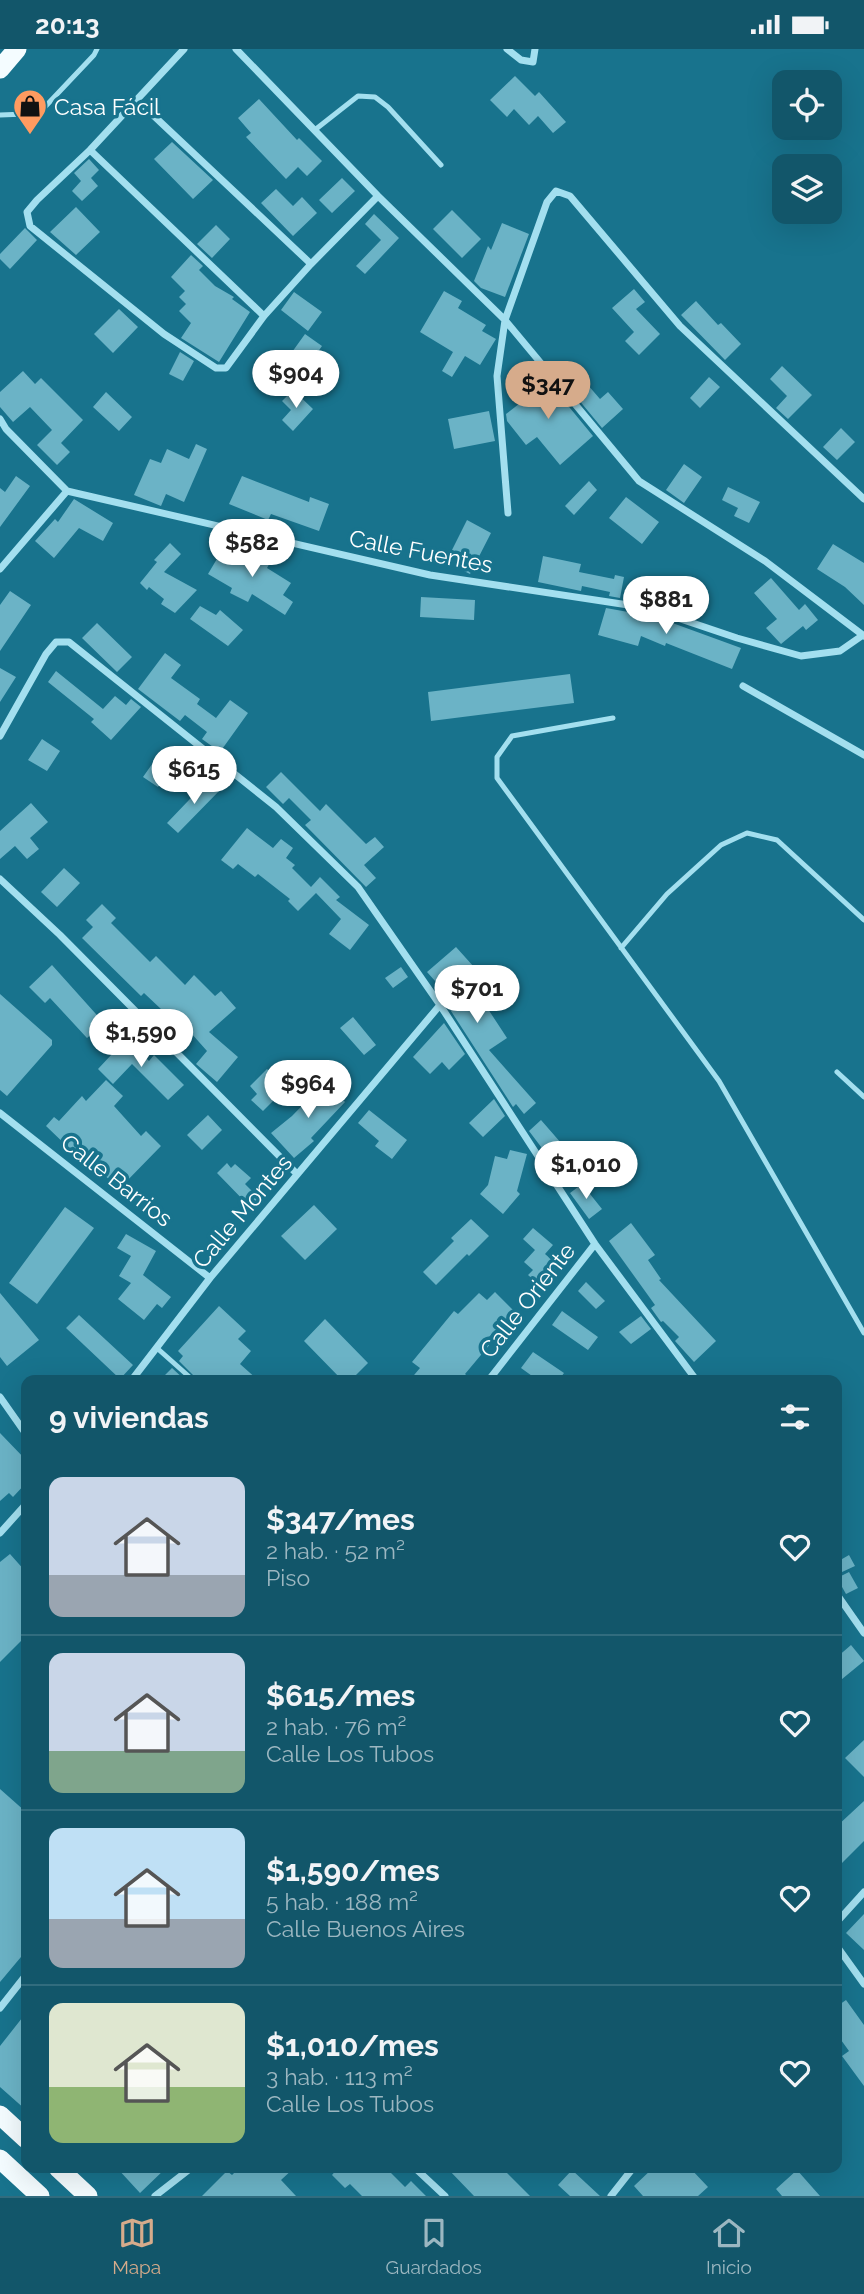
<!DOCTYPE html>
<html lang="es">
<head>
<meta charset="utf-8">
<style>
	:root { --surface:#12566a; --page:#1b5c70; --text:#f1f3f6; --muted:#9cb7c1; --line:#316c7e; --accent:#d6ab8b }
	body { margin:0; font-family:Raleway,sans-serif; background:var(--page); color:var(--text); height:100vh; display:flex; flex-direction:column; font-size:26px; white-space:nowrap }
	* { box-sizing:border-box; margin:0 }
	p { font-size:23px; color:var(--muted) }
	.icon { flex:none; width:38px; height:38px; fill:none; stroke:currentColor; stroke-width:2; stroke-linecap:round; stroke-linejoin:round }
	.map { position:relative; flex:1; overflow:hidden }
	.details { position:absolute; left:21px; top:1326px; width:821px; height:798px; display:flex; flex-direction:column; background:var(--surface); border-radius:14px; box-shadow:0 7px 28px #0002 }
	.details>* { flex:none }
	.tools { position:absolute; left:772px; top:21px; display:grid; gap:14px }
	.tools a { display:grid; place-items:center; width:70px; height:70px; border-radius:14px; background:var(--surface); box-shadow:0 7px 28px #0002; font-size:35px }
	.price { position:absolute; translate:-50% -60px; padding:0 16px; border-radius:24px; background:#fff; color:#222; font-size:23px; line-height:46px; filter:drop-shadow(0 2px 4px #0008) }
	.price::after { content:''; position:absolute; left:50%; top:42px; width:21px; height:16px; margin-left:-10px; background:inherit; clip-path:polygon(0 0,100% 0,50% 100%) }
	.price.active { background:var(--accent); color:#111 }
	ul { padding:0; list-style:none }
	li { display:flex; align-items:center; gap:21px; height:175px; padding:0 28px }
	li+li { border-top:2px solid var(--line) }
	li span { display:grid; place-items:center; flex:none; width:196px; height:140px; border-radius:14px; color:#555 }
	li>.icon { margin-inline-start:auto }
	span .icon { width:84px; height:84px; fill:#fffc; stroke-width:1 }
	li b { font-size:30px }
	h2 { display:flex; justify-content:space-between; align-items:center; height:84px; padding:0 28px; font-size:30px }
	.status { display:flex; justify-content:space-between; align-items:center; height:49px; padding:0 35px; background:var(--surface); direction:ltr }
	.status svg { height:19px; fill:currentColor }
	.tab-bar { display:flex; justify-content:space-around; align-items:center; height:98px; border-top:2px solid var(--line); background:var(--surface); font-size:19px; color:var(--muted) }
	.tab-bar a { display:grid; justify-items:center; gap:4px }
	.tab-bar .active { color:var(--accent) }
	.map>svg:first-child { display:block }
</style>
</head>
<body>
<div class="status"><b>20:13</b><svg viewBox="0 0 49 12"><path d="M0 12V9h3v3zM5 12V6h3v6zM10 12V3h3v9zM15 12V0h3v12zM26 1h20v11H26zM47 4h2v5h-2z"/></svg></div>
<div class="map">
<svg width="864" height="2147" viewBox="0 0 864 2147">
	<rect width="100%" height="100%" fill="#18738d"/>
	<path fill="#6bb3c6" d="M515,27L535,47L539,43L566,73L553,84L538,67L529,76L514,60L507,68L490,51Z
		M259,50L297,91L299,89L322,112L307,127L298,118L286,130L246,88L251,84L238,69Z
		M172,93L213,131L193,150L154,110Z
		M89,110L99,121L91,129L98,137L82,152L72,142L81,132L74,124Z
		M342,129L355,142L332,164L319,151Z
		M276,140L293,157L302,148L317,164L293,187L261,154Z
		M76,158L100,183L76,206L50,183Z
		M452,161L481,190L462,209L433,180Z
		M374,165L399,189L365,225L356,217L381,191L365,175Z
		M502,174L529,185L505,248L481,239L474,232L488,197L491,201Z
		M216,176L230,190L212,209L197,195Z
		M25,179L37,191L10,220L0,210V205Z
		M191,206L203,217L199,221L215,237L234,248L232,250L250,263L219,313L181,289L191,274L179,262L186,255L179,248L185,242L171,228Z
		M634,240L645,253L636,260L660,285L639,306L625,292L634,283L612,259Z
		M444,242L462,252L458,259L486,276L482,282L496,290L480,316L465,307L452,328L442,322L453,303L420,283Z
		M294,243L322,263L308,282L281,261Z
		M696,252L718,276L721,274L741,295L725,311L681,266Z
		M119,260L138,278L113,304L94,285Z
		M305,285L322,297L295,336L277,324Z
		M180,303L194,312L183,332L169,325Z
		M782,317L812,346L788,370L776,359L787,347L770,330Z
		M23,322L35,335L41,329L83,371L61,394L70,403L57,416L37,396L52,381L30,358L13,373L0,358V343Z
		M542,325L593,387L560,416L537,388L526,396L507,372L506,365L524,351L519,343Z
		M581,328L600,350L608,343L623,360L602,379L569,339Z
		M709,328L720,338L700,359L690,349Z
		M293,341L313,360L293,382L282,371L291,361L282,352Z
		M106,343L132,368L119,382L93,358Z
		M489,362L495,392L454,400L448,370Z
		M841,379L855,393L837,411L823,398Z
		M196,395L207,400L184,453L166,445L161,457L134,446L150,410L161,414L167,400L189,410Z
		M684,415L702,428L684,454L666,441Z
		M16,427L30,437L0,478V439L5,443Z
		M242,427L309,453L310,448L329,455L319,482L271,465L268,471L229,455Z
		M589,432L597,441L574,466L565,457Z
		M728,438L760,453L749,474L734,467L738,459L722,451Z
		M626,448L659,473L642,495L609,469Z
		M74,450L113,474L103,492L79,479L54,509L35,492L55,470L58,473Z
		M467,471L491,484L470,525L446,513Z
		M170,494L181,505L164,523L197,541L175,564L161,555L164,550L149,538L147,541L140,534L157,513L154,511Z
		M833,495L864,514V556L845,538L817,520Z
		M224,498L248,511L254,500L272,510L267,519L291,534L283,546L293,553L285,566L252,545L248,553L230,544L232,539L208,525Z
		M543,507L581,515L579,523L614,530L615,526L624,528L620,549L609,547L610,543L582,537L581,542L538,533Z
		M771,529L799,561L805,555L818,571L806,581L803,577L781,595L766,579L777,570L754,544Z
		M10,542L31,556L0,602V556Z
		M421,548L475,551L474,571L420,568Z
		M200,557L216,566L220,561L243,581L228,597L190,570Z
		M606,559L656,568L741,599L732,620L666,594L665,597L641,587L638,597L598,586Z
		M97,574L132,608L117,623L82,589Z
		M165,604L181,616L171,629L200,650L197,655L216,669L230,651L248,664L220,703L202,690L207,683L185,666L180,672L138,640Z
		M0,619L16,628L0,653Z
		M56,622L103,660L115,647L126,656L131,650L141,658L111,691L91,673L94,670L48,633Z
		M570,625L574,654L431,672L428,643Z
		M42,690L60,702L47,722L28,711Z
		M162,701L176,711L158,738L143,728Z
		M281,723L320,762L326,755L366,795L375,788L384,798L364,816L376,829L366,838L305,776L311,771L289,749L283,755L266,738Z
		M210,729L221,740L178,784L167,774Z
		M31,754L48,773L30,789L39,800L27,810L15,797L0,810V782Z
		M247,779L273,799L281,790L293,799L286,809L295,816L292,819L311,838L320,828L340,848L336,851L369,876L350,901L329,885L341,870L316,844L298,862L288,852L290,850L258,825L255,828L238,815L233,820L221,811Z
		M64,819L80,834L57,858L41,843Z
		M102,855L116,869L111,874L150,913L156,907L185,936L194,926L215,947L221,942L236,959L209,983L238,1008L217,1033L196,1015L207,1002L183,975L180,978L144,944L141,947L82,889L93,878L86,871Z
		M456,898L474,918L457,932L480,965L488,960L507,989L489,1001L536,1054L524,1065L516,1055L513,1058L440,945L444,942L427,923Z
		M52,916L104,974L87,989L50,949L45,954L29,938Z
		M401,918L408,928L393,939L385,929Z
		M0,945L52,991V996L7,1047L0,1041Z
		M353,968L376,996L364,1006L340,979Z
		M444,974L465,1005L449,1021L442,1013L430,1025L413,1008Z
		M126,990L149,1012L154,1006L184,1036L168,1051L132,1015L113,1035L98,1020Z
		M267,1020L286,1039L263,1062L251,1051L257,1045L250,1037Z
		M106,1031L123,1047L114,1057L141,1087L146,1082L161,1097L119,1140L94,1116L90,1119L74,1100L72,1102L46,1077L54,1068L59,1072L82,1047L86,1052Z
		M325,1033L345,1053L311,1089L314,1092L294,1109L271,1084L292,1067Z
		M494,1050L505,1067L483,1088L469,1074Z
		M369,1061L407,1091L392,1110L375,1097L379,1092L358,1074Z
		M208,1066L222,1081L202,1101L187,1086Z
		M541,1071L568,1102L554,1115L529,1082Z
		M510,1101L527,1105L517,1142L520,1145L503,1165L480,1145L488,1136L495,1107L507,1110Z
		M227,1114L231,1119L235,1115L251,1129L245,1135L261,1151L252,1160L217,1124Z
		M582,1135L602,1160L589,1170L570,1144Z
		M314,1156L337,1180L305,1211L281,1187Z
		M65,1158L94,1179L37,1255L9,1234Z
		M471,1170L489,1187L469,1207L467,1205L436,1236L423,1223L454,1192L451,1189Z
		M631,1174L655,1206L648,1211L661,1230L659,1231L716,1292L694,1313L675,1292L679,1288L663,1272L661,1273L651,1259L655,1256L609,1192Z
		M533,1179L553,1196L545,1205L560,1218L543,1239L528,1226L533,1221L524,1213L535,1201L523,1190Z
		M126,1185L156,1202L143,1226L171,1248L162,1259L157,1255L144,1271L118,1250L131,1234L119,1227L131,1207L117,1199Z
		M586,1233L605,1252L596,1260L578,1242Z
		M495,1243L514,1262L487,1290L491,1294L465,1325L473,1332H409L420,1319L412,1313L454,1262L458,1265L479,1244L487,1251Z
		M0,1244L39,1291L7,1317L0,1308Z
		M219,1257L246,1282L238,1290L251,1302L240,1315L259,1332H199L179,1312L183,1307L178,1302Z
		M562,1262L598,1288L588,1301L552,1276Z
		M79,1266L133,1316L120,1330L66,1279Z
		M641,1267L651,1280L631,1295L619,1283Z
		M325,1270L368,1314L350,1332H343L304,1292Z
		M533,1303L564,1324L558,1332H539L521,1319Z
		M172,1319L186,1332H159Z
		M0,1384L26,1411V1434L13,1448L9,1444L0,1452Z
		M10,1505L26,1523V1587L0,1613V1513Z
		M849,1506L855,1517L842,1523L837,1513Z
		M849,1523L858,1539L846,1545L837,1529Z
		M851,1596L864,1612L836,1635V1609Z
		M864,1691V1728L845,1709Z
		M0,1740L26,1763V1902L0,1933Z
		M864,1752V1792L836,1820V1778Z
		M864,1865V1901L846,1884Z
		M846,1951L864,1976V2037L842,2007L849,2002L836,1984V1958Z
		M26,1964V2061L0,2038V1997Z
		M117,2119H166L140,2144Z
		M239,2119H294L281,2131L296,2147H202L227,2122L232,2126Z
		M338,2119H386L405,2138L411,2132L426,2147H362L350,2135L345,2139L332,2126Z
		M447,2119H502L530,2147H474Z
		M653,2119H690L708,2138L698,2147H643L634,2137Z
		M572,2121L600,2147H570L558,2136Z
		M797,2121L820,2147H782L776,2140Z"/>
	<g fill="none" stroke-linecap="round" stroke-linejoin="round">
		<path stroke="#a3dfef" stroke-width="5" d="M0,66L26,65L42,61L94,6L97,0
			M316,80L358,47L375,48L388,58L441,116
			M613,669L512,687L497,708V729L719,1032L864,1284
			M621,899L667,845L721,796L747,784L777,791L864,871
			M837,1023L864,1048
			M158,1300L194,1332"/>
		<path stroke="#a3dfef" stroke-width="7" d="M184,0L90,101L37,151L27,163L30,177L164,285L216,319H226L264,267L311,215L378,147
			M236,0L378,147L505,271L639,432L765,512L864,587
			M507,0L521,11L533,13L535,0
			M138,52L311,215
			M90,101L264,267
			M0,370L6,380L67,442
			M508,464L497,327L505,271L547,153L556,142L570,147L680,277L864,450
			M0,520L67,442L430,526L648,559L737,589L801,607L840,602L863,586
			M743,637L864,706
			M0,687L46,605L56,593H69L276,758L358,838L440,956L595,1195L697,1332
			M0,830L60,886L297,1125
			M0,1064L210,1229
			M131,1332L210,1229L440,956
			M488,1332L595,1195
			M0,1348L26,1385
			M0,1484L26,1455
			M836,1544L864,1584
			M836,1874L864,1843
			M836,1896L864,1935
			M0,1959L26,1926
			M415,2119L445,2147
			M155,2147L191,2119
			M611,2147L633,2119"/>
		<path stroke="#f4fcff" stroke-width="19" d="M0,20L17,0
			M0,2066L26,2090
			M0,2110L40,2147
			M58,2119L88,2147"/>
	</g>
	<defs>
		<g id="shop-pin" transform="scale(1.75)"><path d="M0 17L-7.5 6A9.5 9.5 0 1 1 7.5 6Z" fill="#ff9b60" stroke="#18738d"/><path d="M-5-2.5h2.3a2.7 3.5 0 0 1 5.4 0H5L5.5 6h-11ZM-1.5-2.5h3a1.5 2.3 0 0 0-3 0Z" fill="#111"/></g>
	</defs>
	<g fill-rule="evenodd">
		<use href="#shop-pin" x="30" y="57"/>
	</g>
	<g text-anchor="middle" dominant-baseline="central" stroke-width="7" stroke-linejoin="round" paint-order="stroke">
		<g font-size="23" fill="#fff" stroke="#18738d" text-anchor="start">
			<text x="54" y="57">Casa Fácil</text>
		</g>
		<g font-size="23" fill="#fff" stroke="#18738d">
			<text transform="translate(421 502) rotate(11)">Calle Fuentes</text>
			<text transform="translate(117 1131) rotate(38)">Calle Barrios</text>
			<text transform="translate(242 1162) rotate(-50)">Calle Montes</text>
			<text transform="translate(527 1251) rotate(-52)">Calle Oriente</text>
		</g>
	</g>
</svg>
<div class="tools">
<a><svg class="icon" aria-label="locate" viewBox="0 0 24 24"><circle cx="12" cy="12" r="6"/><path d="M12 2v4M12 18v4M2 12h4M18 12h4"/></svg></a>
<a><svg class="icon" aria-label="layers" viewBox="0 0 24 24"><path d="M12 4l9 5-9 5-9-5zM3 14l9 5 9-5"/></svg></a>
</div>
<b class="price" style="left:296px;top:361px">$904</b>
<b class="price active" style="left:548px;top:372px">$347</b>
<b class="price" style="left:252px;top:530px">$582</b>
<b class="price" style="left:666px;top:587px">$881</b>
<b class="price" style="left:194px;top:757px">$615</b>
<b class="price" style="left:477px;top:976px">$701</b>
<b class="price" style="left:141px;top:1020px">$1,590</b>
<b class="price" style="left:308px;top:1071px">$964</b>
<b class="price" style="left:586px;top:1152px">$1,010</b>
<section class="details">
<h2>9 viviendas<svg class="icon" aria-label="filters" viewBox="0 0 24 24"><path d="M4 7h16M4 17h16"/><circle cx="9" cy="7" r="2"/><circle cx="15" cy="17" r="2"/></svg></h2>
<ul>
<li><span style="background:linear-gradient(#c9d6e8 70%,#9aa5b1 0)"><svg class="icon" aria-label="home" viewBox="0 0 24 24"><path d="M3 11l9-7 9 7M6 9v11h12V9"/></svg></span><div><b>$347/mes</b><p>2 hab. · 52 m²</p><p>Piso</p></div><svg class="icon" aria-label="heart" viewBox="0 0 24 24"><path d="M12 20l-8-8c-3-5 5-10 8-4 3-6 11-1 8 4z"/></svg></li>
<li><span style="background:linear-gradient(#c9d6e8 70%,#7fa58c 0)"><svg class="icon" aria-label="home" viewBox="0 0 24 24"><path d="M3 11l9-7 9 7M6 9v11h12V9"/></svg></span><div><b>$615/mes</b><p>2 hab. · 76 m²</p><p>Calle Los Tubos</p></div><svg class="icon" aria-label="heart" viewBox="0 0 24 24"><path d="M12 20l-8-8c-3-5 5-10 8-4 3-6 11-1 8 4z"/></svg></li>
<li><span style="background:linear-gradient(#bfe0f5 65%,#9aa5b1 0)"><svg class="icon" aria-label="home" viewBox="0 0 24 24"><path d="M3 11l9-7 9 7M6 9v11h12V9"/></svg></span><div><b>$1,590/mes</b><p>5 hab. · 188 m²</p><p>Calle Buenos Aires</p></div><svg class="icon" aria-label="heart" viewBox="0 0 24 24"><path d="M12 20l-8-8c-3-5 5-10 8-4 3-6 11-1 8 4z"/></svg></li>
<li><span style="background:linear-gradient(#dfe7d0 60%,#8fb573 0)"><svg class="icon" aria-label="home" viewBox="0 0 24 24"><path d="M3 11l9-7 9 7M6 9v11h12V9"/></svg></span><div><b>$1,010/mes</b><p>3 hab. · 113 m²</p><p>Calle Los Tubos</p></div><svg class="icon" aria-label="heart" viewBox="0 0 24 24"><path d="M12 20l-8-8c-3-5 5-10 8-4 3-6 11-1 8 4z"/></svg></li>
</ul>
</section>
</div>
<nav class="tab-bar">
<a class="active"><svg class="icon" aria-label="map" viewBox="0 0 24 24"><path d="M3 6l6-2 6 2 6-2v14l-6 2-6-2-6 2zM9 4v14M15 6v14"/></svg>Mapa</a>
<a><svg class="icon" aria-label="saved" viewBox="0 0 24 24"><path d="M7 4h10v16l-5-4-5 4z"/></svg>Guardados</a>
<a><svg class="icon" aria-label="home" viewBox="0 0 24 24"><path d="M3 11l9-7 9 7M6 9v11h12V9"/></svg>Inicio</a>
</nav>
</body>
</html>
